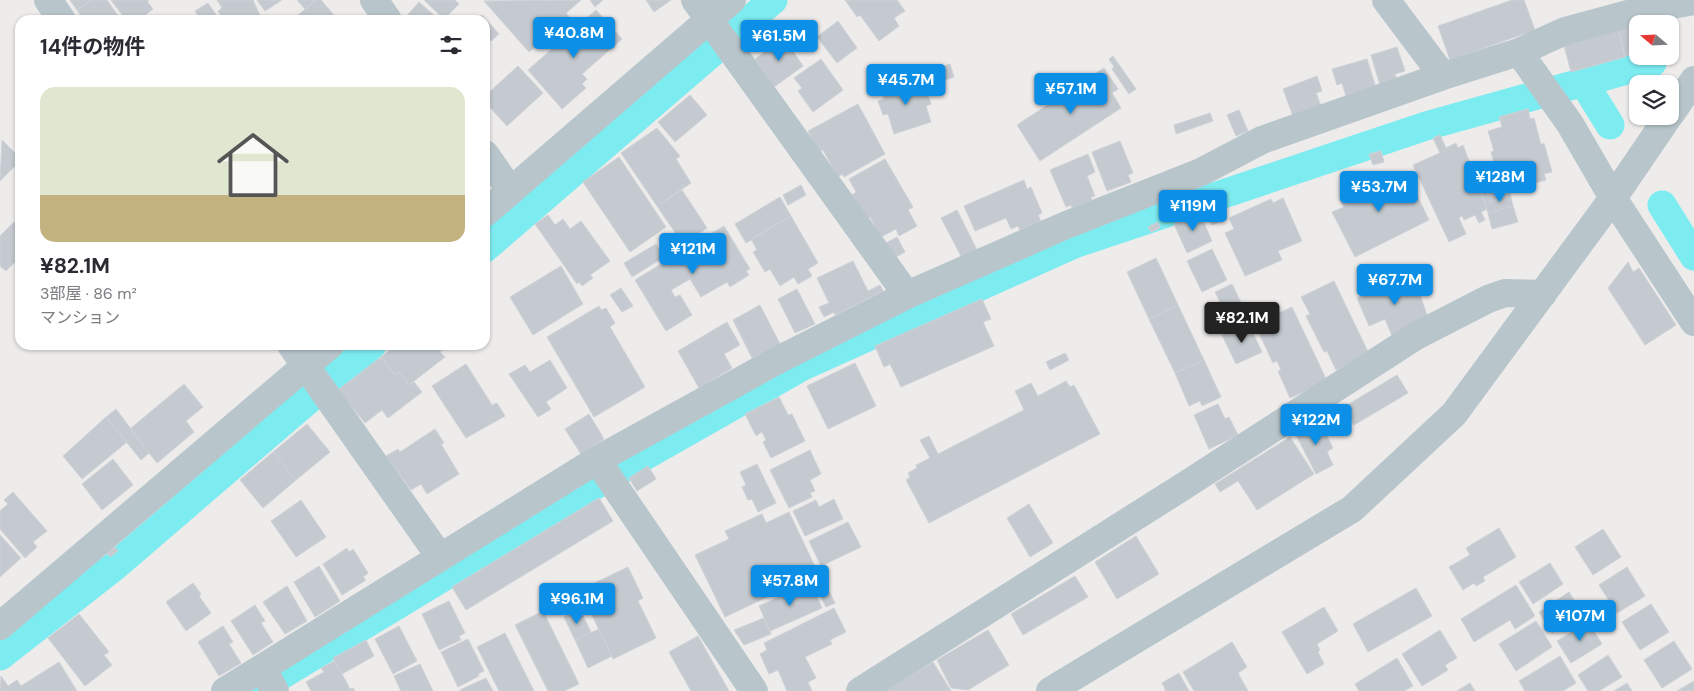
<!DOCTYPE html>
<html lang="ja">
<head>
<meta charset="utf-8">
<style>
	:root { --surface:#fff; --page:#f2f2f3; --text:#2b2b33; --muted:#7c7c81; --line:#e1e1e2; --accent:#0c90e7 }
	body { margin:0; font-family:"DM Sans","Noto Sans JP",sans-serif; background:var(--page); color:var(--text); height:100vh; display:flex; flex-direction:column; font-size:19px; white-space:nowrap }
	* { box-sizing:border-box; margin:0 }
	p { font-size:16px; color:var(--muted) }
	.icon { flex:none; width:28px; height:28px; fill:none; stroke:currentColor; stroke-width:2; stroke-linecap:round; stroke-linejoin:round }
	.map { position:relative; flex:1; overflow:hidden }
	.panel { position:absolute; left:15px; top:15px; width:475px; height:335px; display:flex; flex-direction:column; background:var(--surface); border-radius:15px; box-shadow:0 1px 4px #0004 }
	.panel>* { flex:none }
	.needle { width:32px; rotate:289deg }
	.controls { position:absolute; left:1629px; top:15px; display:grid; gap:10px }
	.controls a { display:grid; place-items:center; width:50px; height:50px; border-radius:10px; background:var(--surface); box-shadow:0 1px 4px #0004; font-size:25px }
	.price { position:absolute; translate:-50% -42px; padding:0 11px; border-radius:5px; background:var(--accent); color:#fff; font-size:16px; line-height:32px; filter:drop-shadow(0 1px 2px #0008) }
	.price::after { content:''; position:absolute; left:50%; top:30px; width:15px; height:11px; margin-left:-8px; background:inherit; clip-path:polygon(0 0,100% 0,50% 100%) }
	.price.active { background:#222; color:#fff }
	ul { padding:0; list-style:none }
	li { display:grid; align-content:center; gap:10px; height:265px; padding:0 25px }
	li+li { border-top:1px solid var(--line) }
	li span { display:grid; place-items:center; height:155px; border-radius:15px; color:#555 }
	li>.icon { margin-inline-start:auto }
	span .icon { width:90px; height:90px; fill:#fffc; stroke-width:1 }
	li b { font-size:21px }
	h2 { display:flex; justify-content:space-between; align-items:center; height:60px; padding:0 25px; font-size:21px }
	.map>svg:first-child { display:block }
</style>
</head>
<body>
<div class="map">
<svg width="1694" height="691" viewBox="0 0 1694 691">
	<rect width="100%" height="100%" fill="#eeebeb"/>
	<g fill="none" stroke-linecap="round" stroke-linejoin="round">
		<path stroke="#7decf1" stroke-width="29" d="M1584,83L1610,125
			M1662,205L1694,256
			M485,248L773,0
			M0,656L115,566L372,345
			M255,691L620,470L803,366L1074,244L1426,126L1652,63"/>
	</g>
	<path fill="#c4cacf" stroke="#ced2d8" d="M70,0H91L77,10Z
		M91,0H107L121,20H84L77,10Z
		M111,0H149L147,1L153,9L139,20H126Z
		M217,0H253L262,20H224L218,11L222,8Z
		M257,0H282L265,11Z
		M297,0H316L305,9Z
		M316,0H321L338,20H292Z
		M424,0H455L459,4L444,19Z
		M581,0L566,13L569,17L529,52L484,1Z
		M590,0H603L595,7Z
		M646,0H671L654,12Z
		M845,0H897L905,11L894,18L899,26L879,41L860,15L857,17Z
		M1512,0H1524L1535,30L1450,60L1438,26Z
		M419,2L436,17L433,20H407L405,18Z
		M208,3L219,19L218,20H201L195,11Z
		M596,10L622,39L582,74L587,79L582,84L586,88L562,109L528,70Z
		M482,15L499,34L491,41L485,35V20H476Z
		M1664,18L1665,21L1670,20L1674,36L1670,37V24H1641Z
		M838,21L857,48L837,63L817,37Z
		M1638,24V53L1625,56L1618,29Z
		M1618,30L1625,57L1571,72L1564,45Z
		M784,38L803,66L774,87L755,59Z
		M1397,47L1405,71L1395,74L1397,80L1380,85L1371,55Z
		M1113,56L1136,89L1129,94L1112,69L1114,67L1109,59Z
		M821,59L843,90L813,112L798,91L802,88L794,78Z
		M1367,59L1376,88L1346,96L1342,83L1337,85L1332,69Z
		M950,64L954,77L921,88L917,75Z
		M518,66L543,93L507,126L485,102V96Z
		M1104,68L1118,89L1112,93L1121,108L1040,161L1017,125Z
		M1317,76L1322,91L1316,93L1321,106L1293,116L1283,89Z
		M918,79L922,93L927,92L931,104L926,106L931,122L894,134L888,114L883,115L878,101L884,99L881,90Z
		M690,95L707,115L675,142L658,122Z
		M858,104L885,154L844,177L842,174L838,177L823,150L819,152L808,131Z
		M1528,109L1530,119L1534,118L1541,145L1544,143L1552,172L1544,174L1546,180L1517,188L1516,185L1501,189L1491,152L1494,151L1488,131L1502,127L1499,117Z
		M1239,110L1248,131L1236,136L1227,115Z
		M1210,113L1213,121L1176,134L1174,125Z
		M657,128L680,156L676,159L691,183L657,206L621,153Z
		M1440,135L1446,148L1456,143L1458,148L1463,145L1487,209L1481,212L1485,220L1479,223L1475,215L1464,220L1462,216L1459,218L1466,234L1449,242L1413,165L1440,153L1433,138Z
		M2,140L20,158V161L0,181Z
		M1120,141L1133,173L1128,175L1131,182L1107,191L1092,152Z
		M1381,151L1384,162L1373,165L1369,154Z
		M1088,154L1095,172L1087,176L1095,196L1091,197L1092,200L1072,208L1071,205L1066,207L1050,170Z
		M619,157L666,227L630,252L583,182Z
		M885,159L913,207L908,210L917,226L899,236L896,229L881,237L870,217L865,219L852,195L856,192L849,179Z
		M1491,169L1499,199L1485,203L1474,174Z
		M1393,175L1396,181L1407,175L1429,220L1355,257L1332,212L1344,207L1341,202L1355,195L1349,183L1360,178L1365,189Z
		M1024,180L1027,189L1031,187L1042,213L1038,215L1041,221L1020,230L1018,226L1011,229L1006,218L975,231L964,206Z
		M801,185L806,195L788,205L783,195Z
		M682,190L707,228L683,244L657,206Z
		M1510,193L1513,206L1488,213L1485,203L1499,199V196Z
		M780,197L791,216L746,243L735,224Z
		M1283,198L1302,241L1278,251L1282,260L1245,276L1225,233L1234,229L1229,218L1271,199L1273,203Z
		M1220,203L1227,219L1212,225L1205,209Z
		M1513,206L1518,222L1492,229L1488,213Z
		M957,210L977,250L962,258L941,218Z
		M1199,212L1212,241L1187,253L1174,224Z
		M548,215L555,225L563,219L570,229L581,221L610,261L590,275L593,278L582,286L579,282L577,284L535,224Z
		M791,216L818,263L808,269L812,276L798,284L794,277L780,286L770,269L765,272L753,252L757,250L751,239Z
		M14,222L20,228V257L6,271L0,266V236Z
		M1158,222L1160,228L1151,232L1148,227Z
		M724,226L750,269L746,271L749,275L730,287L727,282L701,297L690,279L671,290L675,297L680,295L692,315L666,331L635,280Z
		M897,237L905,252L894,258L886,243Z
		M656,244L664,257L632,277L624,263Z
		M1212,249L1227,280L1202,292L1187,261Z
		M1156,258L1178,305L1149,319L1127,272Z
		M853,261L868,291L880,285L883,291L835,315L834,312L824,317L819,307L829,303L817,278Z
		M1628,262L1633,272L1639,268L1676,325L1645,345L1608,288Z
		M561,266L583,304L533,335L510,297Z
		M1408,276L1411,284L1416,283L1428,318L1393,338L1385,319L1369,326L1357,298Z
		M1334,281L1369,354L1336,370L1327,351L1324,352L1306,316L1310,314L1301,297Z
		M1232,284L1248,317L1232,325L1215,292Z
		M621,288L633,306L622,312L610,295Z
		M797,289L815,324L795,333L778,299Z
		M982,299L991,319L983,322L994,346L901,387L890,364L884,367L875,346Z
		M760,305L780,344L752,358L733,320Z
		M1178,305L1204,360L1175,373L1149,319Z
		M599,306L601,310L606,308L615,323L610,327L645,387L594,417L547,337Z
		M1292,307L1327,381L1290,398L1278,371L1281,370L1277,361L1273,363L1259,333L1263,331L1259,322Z
		M727,322L740,345L724,354L732,368L699,388L678,351Z
		M1248,323L1262,352L1236,364L1222,335Z
		M396,345H449L440,352L445,357L409,385L399,372L395,375L381,357Z
		M1065,353L1069,360L1050,370L1046,362Z
		M381,357L395,375L399,372L409,385L414,382L422,392L388,418L382,410L365,423L338,390Z
		M550,360L567,388L546,402L551,409L538,417L509,374L525,365L530,372Z
		M1204,360L1221,397L1202,406L1200,401L1189,406L1175,373Z
		M855,363L876,406L828,429L807,386Z
		M466,364L492,405L497,403L505,416L466,438L432,386Z
		M1397,375L1408,393L1354,425L1344,407Z
		M1066,381L1070,387L1074,385L1100,434L929,523L906,480L910,477L908,473L917,468L916,465L930,458L920,440L929,436L938,454L1024,410L1015,391L1031,383L1038,396Z
		M184,384L203,407L186,421L194,432L157,463L130,429Z
		M779,397L788,415L792,414L805,441L771,458L763,442L766,440L762,432L756,436L745,414Z
		M1218,404L1225,419L1229,417L1238,435L1209,449L1194,415Z
		M116,409L149,453L141,460L106,417Z
		M589,414L604,439L581,454L565,429Z
		M106,417L127,442L82,479L63,456Z
		M1319,420L1333,448L1327,452L1333,465L1316,474L1295,433Z
		M307,424L330,452L296,480L273,452Z
		M435,429L444,443L441,444L459,474L427,494L421,484L411,490L386,456L398,449L400,452Z
		M1290,437L1314,474L1257,510L1238,481L1220,492L1215,484Z
		M810,450L821,474L810,480L815,491L810,493L812,497L789,508L770,470Z
		M273,452L296,480L263,508L240,480Z
		M113,459L133,485L102,510L82,484Z
		M757,464L776,503L758,512L752,499L748,500L742,487L746,485L740,472Z
		M648,466L656,479L637,491L629,478Z
		M13,492L47,531L33,542L37,547L25,558L0,529V511L8,504L4,500Z
		M599,498L613,521L466,610L452,587Z
		M834,499L843,519L805,536L793,511L816,500L819,507Z
		M301,500L326,537L296,557L271,521Z
		M1029,504L1053,543L1030,557L1007,518Z
		M789,512L818,573L725,617L695,555L729,539L725,531L762,514L766,523Z
		M848,522L861,547L821,566L809,541Z
		M1499,528L1516,557L1483,577L1485,581L1476,586L1474,583L1463,590L1449,567L1470,555L1466,548Z
		M1603,529L1621,557L1593,575L1575,547Z
		M0,535L21,558L0,577Z
		M1136,536L1159,574L1117,599L1095,562Z
		M115,547L118,551L110,557L107,553Z
		M347,548L349,552L353,549L368,573L363,577L366,580L342,595L323,564Z
		M1550,563L1563,584L1533,604L1519,582Z
		M319,566L340,601L315,617L294,582Z
		M628,567L643,598L638,601L656,638L613,659L580,590Z
		M1627,567L1645,596L1617,613L1599,585Z
		M1075,576L1088,597L1023,635L1011,614Z
		M193,583L201,594L199,596L211,613L186,631L166,602Z
		M811,583L822,608L770,631L759,606Z
		M826,585L835,603L826,607L817,590Z
		M1516,585L1535,616L1515,629L1510,620L1474,642L1461,619Z
		M287,586L307,621L285,634L263,602Z
		M1416,588L1432,616L1368,652L1353,624Z
		M1569,592L1583,614L1552,633L1539,612Z
		M449,601L465,633L459,636L461,640L439,650L422,614Z
		M1651,604L1669,632L1640,650L1622,622Z
		M255,605L265,621L261,623L273,642L253,655L231,621Z
		M1324,607L1338,631L1317,644L1320,650L1318,652L1324,664L1307,674L1282,632Z
		M834,608L846,632L830,640L832,644L805,657L816,678L808,682L812,691H787L778,670L769,674L760,654L767,650L764,643Z
		M580,610L591,632L575,640L564,617Z
		M543,611L579,684L564,691H548L515,625Z
		M79,614L109,652L104,655L112,665L85,686L48,638Z
		M764,618L771,634L744,645L734,630Z
		M1536,621L1552,647L1516,671L1499,644Z
		M1588,622L1602,644L1571,663L1557,641Z
		M223,626L233,642L229,644L241,663L219,676L198,642Z
		M399,626L417,661L393,674L375,639Z
		M599,629L612,656L588,668L575,640Z
		M988,630L1009,665L968,690L951,688L937,660Z
		M1440,630L1457,658L1445,665L1448,670L1422,686L1402,654Z
		M505,633L534,691H499L477,647Z
		M698,636L729,691H691L669,652Z
		M468,639L484,671L478,674L479,676L458,687L441,652Z
		M366,640L374,656L342,674L333,658Z
		M1674,641L1692,669L1662,688L1644,660Z
		M1232,642L1247,667L1238,673L1248,691H1194L1183,672Z
		M1608,655L1622,677L1599,691H1588L1578,675Z
		M1560,656L1576,683L1563,691H1525L1519,681Z
		M1397,658L1413,686L1404,691H1359L1355,684Z
		M335,661L350,689L353,688L355,691H311L306,682L324,672L321,668Z
		M59,662L77,691H0L1,676L8,686L17,680L21,686Z
		M933,662L951,691H885Z
		M420,664L433,691H401L394,676Z
		M1179,673L1189,691H1166L1162,683Z
		M486,678L493,691H461L460,690Z
		M1694,681V691H1677Z
		M1470,683L1475,691H1457Z
		M1627,683L1632,691H1614Z"/>
	<g fill="none" stroke-linecap="round" stroke-linejoin="round">
		<path stroke="#b8c6cc" stroke-width="28" d="M48,0L62,20
			M374,0L388,20
			M695,0L907,295
			M1386,0L1443,76
			M1519,52L1570,124L1613,198L1694,322
			M1670,115L1694,80
			M485,154L511,191
			M485,213L732,0
			M291,345L440,557
			M597,460L754,691
			M0,626L330,345
			M262,668L275,691
			M225,691L597,460L776,361L907,295L1064,226L1201,172L1262,140L1443,76L1519,52L1565,31L1639,11L1694,1
			M860,691L1187,484L1416,336L1488,299L1505,293L1543,294
			M1050,691L1352,509L1454,414L1613,198L1669,116"/>
	</g>
</svg>
<div class="controls">
<a><svg class="needle" viewBox="-14 -14 28 28"><path d="M0-13l5 13h-10z" fill="#e53935"/><path d="M0 13l5-13h-10z" fill="#7c7c81"/></svg></a>
<a><svg class="icon" aria-label="layers" viewBox="0 0 24 24"><path d="M12 4l9 5-9 5-9-5zM3 14l9 5 9-5"/></svg></a>
</div>
<b class="price" style="left:574px;top:59px">¥40.8M</b>
<b class="price" style="left:779px;top:62px">¥61.5M</b>
<b class="price" style="left:906px;top:106px">¥45.7M</b>
<b class="price" style="left:1071px;top:115px">¥57.1M</b>
<b class="price" style="left:1500px;top:203px">¥128M</b>
<b class="price" style="left:1379px;top:213px">¥53.7M</b>
<b class="price" style="left:1193px;top:232px">¥119M</b>
<b class="price" style="left:693px;top:275px">¥121M</b>
<b class="price" style="left:1395px;top:306px">¥67.7M</b>
<b class="price active" style="left:1242px;top:344px">¥82.1M</b>
<b class="price" style="left:1316px;top:446px">¥122M</b>
<b class="price" style="left:790px;top:607px">¥57.8M</b>
<b class="price" style="left:577px;top:625px">¥96.1M</b>
<b class="price" style="left:1580px;top:642px">¥107M</b>
<section class="panel">
<h2>14件の物件<svg class="icon" aria-label="filters" viewBox="0 0 24 24"><path d="M4 7h16M4 17h16"/><circle cx="9" cy="7" r="2"/><circle cx="15" cy="17" r="2"/></svg></h2>
<ul>
<li><span style="background:linear-gradient(#dfe7d0 70%,#c2b280 0)"><svg class="icon" aria-label="home" viewBox="0 0 24 24"><path d="M3 11l9-7 9 7M6 9v11h12V9"/></svg></span><div><b>¥82.1M</b><p>3部屋 · 86 m²</p><p>マンション</p></div></li>
</ul>
</section>
</div>
</body>
</html>
